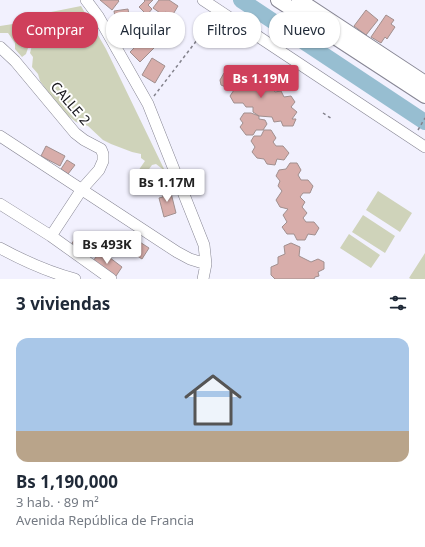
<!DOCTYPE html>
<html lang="es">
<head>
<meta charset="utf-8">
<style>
	:root { --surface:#fff; --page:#f6f6f7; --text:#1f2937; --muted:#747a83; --line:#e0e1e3; --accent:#cf3f5b }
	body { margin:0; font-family:"Noto Sans",sans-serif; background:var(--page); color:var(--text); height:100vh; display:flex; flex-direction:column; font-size:15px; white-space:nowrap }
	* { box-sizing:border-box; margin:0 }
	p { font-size:13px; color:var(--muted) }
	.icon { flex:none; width:22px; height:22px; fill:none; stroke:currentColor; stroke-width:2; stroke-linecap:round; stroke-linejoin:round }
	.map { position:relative; height:279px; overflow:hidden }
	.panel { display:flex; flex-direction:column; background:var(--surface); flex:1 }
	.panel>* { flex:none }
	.banner { position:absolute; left:12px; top:12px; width:401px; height:36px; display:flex; gap:8px }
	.price { position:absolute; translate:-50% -34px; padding:0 9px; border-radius:4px; background:#fff; color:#222; font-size:13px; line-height:26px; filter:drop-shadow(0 1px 2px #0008) }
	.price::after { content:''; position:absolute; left:50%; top:24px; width:12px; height:9px; margin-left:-6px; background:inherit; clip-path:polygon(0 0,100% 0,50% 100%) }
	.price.current { background:var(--accent); color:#fff }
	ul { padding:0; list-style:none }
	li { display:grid; align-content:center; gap:8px; height:212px; padding:0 16px }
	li+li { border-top:1px solid var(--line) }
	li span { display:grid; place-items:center; height:124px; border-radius:12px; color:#555 }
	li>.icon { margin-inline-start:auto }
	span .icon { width:72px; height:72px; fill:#fffc; stroke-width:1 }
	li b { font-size:17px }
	h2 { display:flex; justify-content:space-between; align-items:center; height:48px; padding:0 16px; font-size:17px }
	.pill { padding:0 14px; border-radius:16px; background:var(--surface); box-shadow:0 1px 3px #0004; font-size:14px; line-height:36px }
	.pill.current { background:var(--accent); color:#fff }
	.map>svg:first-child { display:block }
</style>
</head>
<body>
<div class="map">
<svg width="425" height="279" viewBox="0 0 425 279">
	<rect width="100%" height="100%" fill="#f2f1fe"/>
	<path fill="#cfd3ba" d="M81,6L106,49L165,171L156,164L152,165L142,179L139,176L138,171L145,161L141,158V154L132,152L111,144L103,140L88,126L76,122L62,111L40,81L38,74L32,67L33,57L30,53L35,34L46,13Z
		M33,17H42L32,36L26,54L22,57L15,49V43L8,33H0V26L26,22Z
		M378,191L412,213L400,232L366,210Z
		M363,215L395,236L385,253L352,232Z
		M349,234L380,255L371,268L340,248Z
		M425,253V279H411L409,278Z"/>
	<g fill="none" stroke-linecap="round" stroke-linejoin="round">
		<path stroke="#97bed1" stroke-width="16" d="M241,0L425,122"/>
	</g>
	<path fill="#d8adaa" stroke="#a18f8e" d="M100,0H118L119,1L112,10Z
		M144,0H153L148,5L152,9L147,15L139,7L145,1Z
		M159,0H169L178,6L172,16L165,12L163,15L153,8Z
		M128,9L130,21L116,23L114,11Z
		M366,10L378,20L366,35L354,26Z
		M386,15L394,20L391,24L395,27L387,39L385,37L381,43L371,37Z
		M156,19L168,31L158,41L147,29Z
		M131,21L143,33L131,46L119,34Z
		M146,36L156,46L140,62L130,52Z
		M152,58L165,66L155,83L142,75Z
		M227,72L242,80L243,76H250L255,82H261L265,86H271L275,92L281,91L284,97L291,96L295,102L291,107L297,112L292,119H296L293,126H283L281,121L274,122L272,117L259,116L253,112V107H246L243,103H234L230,96L234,90L231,87L228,88L221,85L220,80L224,73Z
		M244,113H251L259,116V119L265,120L267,124L263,130H256L253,135H246L240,127L243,123L240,119Z
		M264,130H271L276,138L273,142L276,146H283L289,153L284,160L277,159L275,165L267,164L264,159L257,158L252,152L255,147L251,141L254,136H261Z
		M46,146L65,156L60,166L41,156Z
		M67,160L75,165L68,174L61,169Z
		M290,163H297L301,170L298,175L301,180H308L313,186L310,193H303L300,197L305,202L302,207L307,213L303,218L306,222H314L319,228L315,235L308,234L305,240H297L294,234H287L282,227L287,222L283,215L288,209L280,207L276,200L282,191L278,186L280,181L276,176L279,170L286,169Z
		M170,189L176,213L164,217L159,198L163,197L162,191Z
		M79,234L96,246L89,255L72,243Z
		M132,237L149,248L142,259L125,248Z
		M291,243L300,247L299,256L311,262L318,259L324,262V269L318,272L319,276L315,277L314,279H275L271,275V267L278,264V257L285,254L284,246Z
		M101,251L122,267L114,279L92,262Z"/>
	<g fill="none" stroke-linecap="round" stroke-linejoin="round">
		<g stroke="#878694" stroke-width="12">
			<path id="minor" d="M86,0L98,16L148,104L204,245L206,264L203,279
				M203,0L425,147
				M0,47L15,61L75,133L84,140L101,149L103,154V161L99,170L82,189L51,236
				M0,136L177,252L190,259L206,264
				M0,204L51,236L111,279
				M0,248C24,261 48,272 75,279"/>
		</g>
		<g stroke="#878694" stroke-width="16">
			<path id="major" d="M278,0L425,96
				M299,0L425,83"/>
		</g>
		<path stroke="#83828c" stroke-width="1.5" stroke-dasharray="3 3" stroke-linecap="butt" d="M154,96L214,18
			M323,113L332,119
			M418,130L425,118"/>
		<use href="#minor" stroke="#fff" stroke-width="11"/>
		<use href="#major" stroke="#fff" stroke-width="14"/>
	</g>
	<g text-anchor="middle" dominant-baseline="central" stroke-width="4" stroke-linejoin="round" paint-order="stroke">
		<g font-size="14" fill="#18171d" stroke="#fff">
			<text transform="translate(71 103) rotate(49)">CALLE 2</text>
		</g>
	</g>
</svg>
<b class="price current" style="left:261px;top:99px">Bs 1.19M</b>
<b class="price" style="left:167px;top:203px">Bs 1.17M</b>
<b class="price" style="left:107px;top:265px">Bs 493K</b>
<div class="banner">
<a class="pill current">Comprar</a>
<a class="pill">Alquilar</a>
<a class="pill">Filtros</a>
<a class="pill">Nuevo</a>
</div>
</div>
<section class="panel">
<h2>3 viviendas<svg class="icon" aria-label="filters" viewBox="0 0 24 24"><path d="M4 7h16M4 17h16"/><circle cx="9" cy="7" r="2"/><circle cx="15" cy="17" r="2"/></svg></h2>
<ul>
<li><span style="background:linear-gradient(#a9c7e8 75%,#b9a48a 0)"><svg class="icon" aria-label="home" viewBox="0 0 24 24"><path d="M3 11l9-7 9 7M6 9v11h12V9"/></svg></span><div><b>Bs 1,190,000</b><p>3 hab. · 89 m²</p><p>Avenida República de Francia</p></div></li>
</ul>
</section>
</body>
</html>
